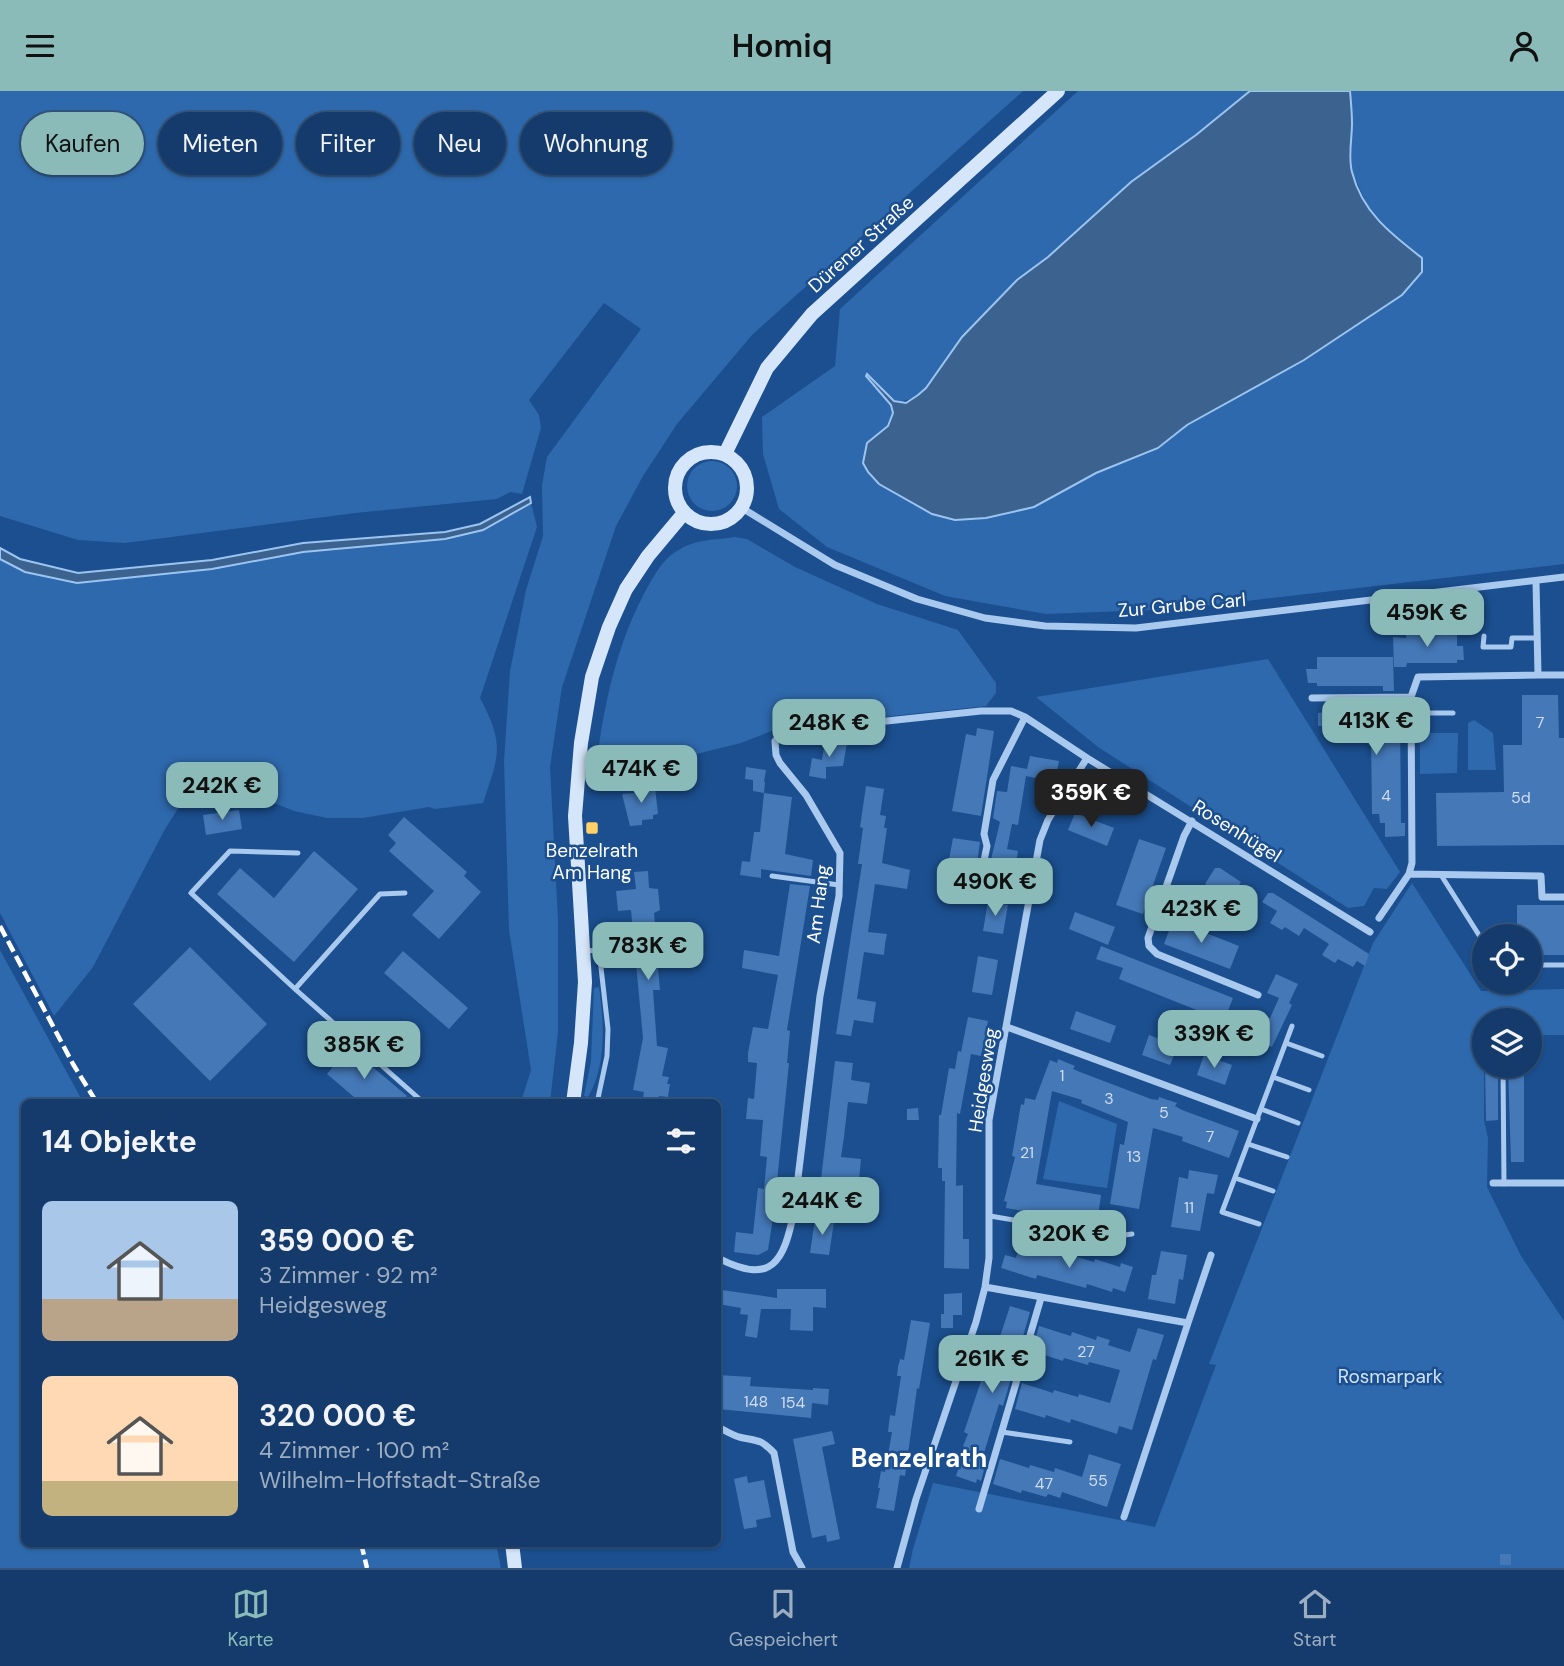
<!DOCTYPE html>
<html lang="de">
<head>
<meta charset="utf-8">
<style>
	:root { --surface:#143b6b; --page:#214673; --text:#f1f3f6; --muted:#9dadc1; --line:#33557e; --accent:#8bbbb9 }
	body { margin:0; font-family:"DM Sans",sans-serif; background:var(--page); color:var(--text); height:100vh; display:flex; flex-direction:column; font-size:26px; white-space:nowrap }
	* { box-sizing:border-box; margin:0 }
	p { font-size:23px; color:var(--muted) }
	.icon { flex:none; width:38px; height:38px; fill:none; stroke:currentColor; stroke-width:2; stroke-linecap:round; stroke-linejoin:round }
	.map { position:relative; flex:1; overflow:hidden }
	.side { position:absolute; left:21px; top:1008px; width:700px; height:448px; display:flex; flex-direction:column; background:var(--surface); border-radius:10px; box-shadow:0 2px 5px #0004,0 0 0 2px var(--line) }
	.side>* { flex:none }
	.banner { position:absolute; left:21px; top:21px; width:700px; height:63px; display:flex; gap:14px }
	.controls { position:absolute; left:1472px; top:833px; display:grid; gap:14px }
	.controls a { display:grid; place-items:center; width:70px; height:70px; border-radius:50%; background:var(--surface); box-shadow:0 2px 5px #0004,0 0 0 2px var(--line); font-size:35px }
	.price { position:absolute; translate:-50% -60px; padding:0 16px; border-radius:14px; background:var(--accent); color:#111; font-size:23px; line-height:46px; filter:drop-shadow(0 2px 4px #0008) }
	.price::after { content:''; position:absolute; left:50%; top:42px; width:21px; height:16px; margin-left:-10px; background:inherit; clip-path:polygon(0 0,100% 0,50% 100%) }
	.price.current { background:#222; color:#fff }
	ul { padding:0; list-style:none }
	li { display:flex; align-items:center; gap:21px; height:175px; padding:0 21px }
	li span { display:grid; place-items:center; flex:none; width:196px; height:140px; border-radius:10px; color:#555 }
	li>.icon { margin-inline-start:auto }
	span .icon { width:84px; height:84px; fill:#fffc; stroke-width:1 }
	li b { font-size:30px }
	h2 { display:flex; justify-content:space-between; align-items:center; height:84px; padding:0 21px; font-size:30px }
	.pill { padding:0 24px; border-radius:32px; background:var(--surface); box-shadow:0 2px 5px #0004,0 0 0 2px var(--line); font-size:24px; line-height:63px }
	.pill.current { background:var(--accent); color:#111 }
	header { display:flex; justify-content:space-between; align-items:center; height:91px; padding:0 21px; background:var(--accent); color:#111; font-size:32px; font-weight:600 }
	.tab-bar { display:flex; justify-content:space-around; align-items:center; height:98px; border-top:2px solid var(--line); background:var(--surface); font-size:19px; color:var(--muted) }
	.tab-bar a { display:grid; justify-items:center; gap:4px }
	.tab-bar .current { color:var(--accent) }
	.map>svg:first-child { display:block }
</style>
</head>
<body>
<header><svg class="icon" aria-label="menu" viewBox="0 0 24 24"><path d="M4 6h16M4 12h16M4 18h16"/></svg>Homiq<svg class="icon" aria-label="person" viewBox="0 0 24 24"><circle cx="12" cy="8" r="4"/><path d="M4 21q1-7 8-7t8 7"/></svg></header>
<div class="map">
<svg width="1564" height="1477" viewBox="0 0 1564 1477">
	<rect width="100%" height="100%" fill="#1b4f8f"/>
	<path fill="#2e69ad" d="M0,0H1023L752,244L677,333L643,385L616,435L562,596L550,676L558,829V941L550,1011H521L531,979L509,839L504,670L510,580L526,499L543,445L542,394L547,366L641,238L604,212L529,309L539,324L541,337L522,403L510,401L497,408L355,422L125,452L78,449L0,425Z
		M1078,0H1250L1196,44L1131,91L1048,166L1017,189L926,297C897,322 890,307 866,284L891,314L893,322L888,335L867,352C863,374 863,376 879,393L1096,382L1158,357L1187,334L1304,269L1402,204L1391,144L1370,120L1352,81L1350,0H1564V473L1177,518L1046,523L945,505L827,456L779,418L763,363L762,326L835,275L840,218Z
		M687 395a25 25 0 1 1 50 0a25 25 0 1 1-50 0Z
		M531,412L537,436L480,607C505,654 499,664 483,712L435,718L429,716L363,727H327L294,720L229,694H210L183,710L165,738L93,876L54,925L0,822V468L25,481L77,492L212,478L303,461L445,448L483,439Z
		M735,446L747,448L795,476L877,513L958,539L996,592V602L986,615L779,637L741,652L660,672L595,684C603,618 615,556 647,497C655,483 663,468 677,460C695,448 715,449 735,446Z
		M1268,568L1400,781L1387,798L1374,797L1364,815L1348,817L1098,656L1036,606Z
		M1474,629L1493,642L1496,679H1468V632Z
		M1420,642H1458L1457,682L1420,683Z
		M1412,792L1481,900L1564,898V944H1530V929H1484V1029L1488,1047L1487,1096L1521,1165L1564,1230V1477H909L913,1458L933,1392L1155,1436L1216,1274L1209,1273L1373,852Z
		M0,859L83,1011L24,1012V1452L496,1453L501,1477H0Z
		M599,896C604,931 607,974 588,1006L584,1005L591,970L594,897Z
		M1059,1010L1117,1033L1107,1097L1043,1088Z"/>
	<path fill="#3c6290" stroke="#9cc4f0" stroke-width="2" d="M1250,0H1350C1351,11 1352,22 1352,32C1352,48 1348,66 1352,81C1362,121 1391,143 1422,167V181L1402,204L1304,269L1187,334L1158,357L1096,382L1034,416L986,427L955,429L932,423L879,393L868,381L863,372L867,352L888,335L893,322L891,314L866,285L867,283L894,310L906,312L918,304L926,297L962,246L1017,189L1048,166L1131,91L1196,44Z
		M530,406L531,412L483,439L445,448L303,461L212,478L77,492L25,481L0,468V457L20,468L78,482L212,469L303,452L445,441L480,433Z"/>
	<path fill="#4478b7" d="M1406,543H1457V555H1463L1464,569H1457V572H1407L1406,576H1394L1393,546L1406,547Z
		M1317,566H1393L1394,600H1383V595H1317V592H1308L1306,578H1317Z
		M1522,604H1558L1559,647H1564V754L1437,755L1436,702L1504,701L1503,654H1522Z
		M1383,612H1397V621H1400L1401,732H1405V745L1385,746V732H1380L1379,723H1372L1371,647H1325V635H1318V622L1325,621V618H1349V621H1383Z
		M977,637L994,640L981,725L952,720L966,643L976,645Z
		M825,648L847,652L843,675L826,676V688L809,685L812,667L822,669Z
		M1030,665L1059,670L1055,691L1026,685L1018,734L1012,733L1007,758L1018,760L1013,789L993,785V782L988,781L1000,731L993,727L997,700L1007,701L1011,675L1027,678Z
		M746,676L766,679L764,691L760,690L765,691L764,702L753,700V689L745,688Z
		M866,695L884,698L880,724L886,725L884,737H887L882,772L910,779L907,798L875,793L868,841L887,843L885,853L884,864L864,861L857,908L876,911L873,932L854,929L851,945L836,943L862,773H858L863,737L860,736Z
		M655,696L658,723L653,724V728L642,729V734L630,735L622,703L635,702V698Z
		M764,702L792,706L785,763L813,769L811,785L761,778V787L740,784L742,770L750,771L754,741H760Z
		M239,719L242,738L206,744L203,724Z
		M1075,722L1114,737L1107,755L1068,739Z
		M404,726L467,781L464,785L481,801L439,848L412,824L434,800L389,760L396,752L388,744Z
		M953,747L980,751L976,779L948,774Z
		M1139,748L1166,757L1143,823L1116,814Z
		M314,760L358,798L294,871L217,803L240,777L274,807Z
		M1215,777H1220L1241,791L1231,809L1205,793Z
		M648,780L649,797L658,798L660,819L654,822L657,854L675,850L678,866L660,870L661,877H658L660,899H653L657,955L668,957L662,985L669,986L667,993H670L668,1006L659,1005L658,1010L643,1007L644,1001L633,999L643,947L631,819L618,820L616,800L636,798L634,781Z
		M790,793L810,795L787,939L790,940L787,972H789L774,1120L768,1159L758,1164L749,1163L734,1161L736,1141L753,1143L758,1097L764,1098L767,1066L760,1065L763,1029L746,1028L748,1007L754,1008L757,972L748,971V962L753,936L768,938L778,884L742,877L744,859L779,865Z
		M1268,802H1273L1369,863L1365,875L1357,870L1353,876L1338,868L1335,872L1322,864L1329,853L1304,837L1299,845L1285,836L1282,839L1270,832L1277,820L1262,811Z
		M988,810L1008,814L1003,843L983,840Z
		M1517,814H1564V864H1530V845H1517Z
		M1075,821L1115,836L1108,854L1069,838Z
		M1173,829L1239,855L1230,878L1164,853Z
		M1101,855L1233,907L1224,930L1119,888L1123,877L1096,868Z
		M190,856L267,933L210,990L133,913Z
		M403,860L468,917L449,938L384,882Z
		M978,865L998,869L992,904L972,901Z
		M1276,883L1298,893L1289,912L1292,914L1272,956L1250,947L1259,923L1270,927L1279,907L1267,902Z
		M1076,920L1116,935L1110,952L1070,938Z
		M968,926L988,930L981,965L971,963L960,1023L957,1022L956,1095L963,1094V1148H969V1178L944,1177L945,1090H942V1077H938L939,1024H941L949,977L955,978L958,960L961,961Z
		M1149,944L1178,955L1170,974L1142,964Z
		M349,956L407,1005L401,1012H361L327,983Z
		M1204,964L1232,974L1225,994L1197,984Z
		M1058,968L1075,975L1073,978L1080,981L1151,1008L1158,1009L1159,1006L1177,1012L1175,1015L1182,1019L1239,1040L1229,1067L1182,1050L1183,1046L1153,1037L1139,1118L1110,1113L1120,1053L1124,1054L1128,1031L1081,1012L1082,1009L1052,1000L1036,1093L1101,1104L1097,1133L1006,1117L1007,1111L1004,1110L1015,1066L1012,1065L1021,1013L1024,1014L1025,1007L1035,1009L1050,969L1057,972Z
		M835,970L853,972L851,989L870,992L867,1013L848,1011L844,1046L841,1066L861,1068L859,1089L839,1087L837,1107L819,1105Z
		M1485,975H1498V1029L1486,1030Z
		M1508,975H1524V1071H1511Z
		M918,1017L919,1029H907V1018Z
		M1189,1079L1218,1084L1214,1103L1207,1102L1200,1140L1171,1136L1179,1086L1188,1088Z
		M815,1128L834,1131L829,1164L810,1162Z
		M1019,1156L1044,1163L1045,1160L1069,1167L1070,1164L1094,1171L1095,1168L1120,1176L1121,1172L1133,1176L1125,1201L1113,1197L1112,1201L1087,1193L1086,1197L1037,1184L1036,1188L1001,1177L1005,1164L1016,1167Z
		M1161,1160L1187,1164L1183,1189L1179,1188L1175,1213L1148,1208L1152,1184H1156Z
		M777,1198H826V1217L813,1216V1240L790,1239L791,1218H761L757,1247L745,1245L748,1224L740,1223L741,1217L718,1213L722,1199L777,1207Z
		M962,1202V1224H953V1237H941V1223H944V1203Z
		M1010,1215L1030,1221L1003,1315L999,1313L984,1362L988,1364L981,1390L977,1388L976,1392L956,1385L965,1356L963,1355L968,1343L964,1341L992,1257L996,1258Z
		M911,1229L930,1232L919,1298L917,1297L905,1385L900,1384L894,1420L876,1417L880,1397H878L881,1380L885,1381L892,1341H888L889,1332L890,1324L895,1325L901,1285H897L898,1276L900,1268L904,1269Z
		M1039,1235L1071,1245L1072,1241L1096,1249L1097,1245L1110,1249L1108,1254L1130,1261L1138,1237L1164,1244L1156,1269L1153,1268L1132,1339L1119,1335L1117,1343L1071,1328L1070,1332L1046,1324L1045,1327L1015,1318L1022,1292L1053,1302L1054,1299L1078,1306L1079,1303L1110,1312L1120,1279L1089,1271L1088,1274L1064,1267L1063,1270L1032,1260Z
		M718,1284L751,1286L750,1295L813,1299V1297L829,1298L828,1314L812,1312L811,1327L718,1318Z
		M832,1340L835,1353L822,1356L840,1448L827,1451L826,1444L812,1447L793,1348Z
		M1089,1363L1121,1373L1107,1416L1062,1401L1060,1407L1048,1403L1046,1406L1022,1399L1021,1402L993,1393L1000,1368L1029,1377L1030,1374L1054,1381L1055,1377L1082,1386Z
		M747,1385L748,1392L764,1389L771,1426L756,1429L757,1436L744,1438L734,1388Z
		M1500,1463H1511V1474H1500Z"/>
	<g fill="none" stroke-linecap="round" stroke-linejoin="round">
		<path stroke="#a9c9ee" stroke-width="5" d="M1484,545L1483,556H1511L1512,547H1537
			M1411,622H1453
			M298,762L230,760L191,802L295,898L424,1012
			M1441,784L1484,852
			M772,785L839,794
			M586,860L599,859L608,938L607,965L597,1012
			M1530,874H1564
			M295,898L380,803L405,802
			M1286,952L1322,965
			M1503,975L1504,1093
			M1273,986L1309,999
			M1261,1018L1298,1032
			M1248,1053L1287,1066
			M1235,1087L1273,1100
			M990,1125L1100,1144L1117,1145L1132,1143
			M1259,1133L1222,1121L1292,935
			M1002,1341L1070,1351"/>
		<path stroke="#a9c9ee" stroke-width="7" d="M742,417L835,474L917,508L985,527L1045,535L1136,537L1564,486
			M1538,584H1564
			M1312,607L1411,606
			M1087,667L1370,841
			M1192,730L1184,745L1148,847L1149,855L1157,863L1258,904
			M1409,783L1541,785L1542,806H1564
			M979,794L987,755L984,743L993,689L1025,626
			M1379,827L1409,783L1412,772L1411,606L1418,586L1538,584L1536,490
			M1007,936L1257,1028
			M1493,1092H1564
			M718,1167C772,1195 784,1171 794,1120L820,905L839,805L840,762L806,704L780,672L776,664L775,650L783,641L981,620H1011L1025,626L1087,667L1048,729L1040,749L989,1029V1167L985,1196L976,1231L916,1408L897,1477
			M985,1196L1188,1232L1124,1426
			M1188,1232L1211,1164
			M718,1336C724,1339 732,1344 739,1346C756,1350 760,1347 774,1362L793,1461L802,1477
			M979,1418L1041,1207"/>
		<path stroke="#d6e6fa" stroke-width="14" d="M675 397a36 36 0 1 1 72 0a36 36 0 1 1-72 0Z
			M725,363L767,277L812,223L1058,0
			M573,1012L581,952L585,891L575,725L581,652L592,586L609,536L626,498L648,465L684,422
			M512,1452L515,1477"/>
		<path stroke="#fff" stroke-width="4.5" stroke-dasharray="12 5" stroke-linecap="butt" d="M0,835L73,973L97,1012
			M361,1452L367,1477"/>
	</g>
	<rect fill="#ffd166" stroke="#1b4f8f" stroke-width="2.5" x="585" y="730" width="14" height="14" rx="3.5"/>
	<g text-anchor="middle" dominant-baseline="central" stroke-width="5" stroke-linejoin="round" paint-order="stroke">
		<g font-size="16" fill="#d0dded">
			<text x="1540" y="631">7</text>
			<text x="1386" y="704">4</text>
			<text x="1521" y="706">5d</text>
			<text x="1062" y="984">1</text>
			<text x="1109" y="1007">3</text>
			<text x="1164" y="1021">5</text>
			<text x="1210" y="1045">7</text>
			<text x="1027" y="1061">21</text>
			<text x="1134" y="1065">13</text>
			<text x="1189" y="1116">11</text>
			<text x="1086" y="1260">27</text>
			<text x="756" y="1310">148</text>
			<text x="793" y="1311">154</text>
			<text x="1098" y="1389">55</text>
			<text x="1044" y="1392">47</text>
		</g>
		<g font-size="19" fill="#fff" stroke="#1b4f8f">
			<text transform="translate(861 153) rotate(-42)">Dürener Straße</text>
			<text transform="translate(1182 514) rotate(-5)">Zur Grube Carl</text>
			<text transform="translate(1237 740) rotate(32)">Rosenhügel</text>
			<text transform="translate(818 813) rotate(-83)">Am Hang</text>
			<text transform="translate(983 989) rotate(-81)">Heidgesweg</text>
		</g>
		<g font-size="19" fill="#fff" stroke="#1b4f8f">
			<text x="592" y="759">Benzelrath<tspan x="592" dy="22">Am Hang</tspan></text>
		</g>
		<g font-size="19" fill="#cfe3fa" stroke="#1b4f8f">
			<text x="1390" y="1285">Rosmarpark</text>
		</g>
		<g font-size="26" font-weight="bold" fill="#fff" stroke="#1b4f8f">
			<text x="919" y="1367">Benzelrath</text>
		</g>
	</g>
</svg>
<div class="controls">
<a><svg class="icon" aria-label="locate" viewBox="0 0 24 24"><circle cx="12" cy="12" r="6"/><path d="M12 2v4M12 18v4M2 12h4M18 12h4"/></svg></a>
<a><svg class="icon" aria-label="layers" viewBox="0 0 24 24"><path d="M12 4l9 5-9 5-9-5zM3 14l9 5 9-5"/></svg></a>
</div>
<b class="price" style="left:1427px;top:558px">459K €</b>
<b class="price" style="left:1376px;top:666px">413K €</b>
<b class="price" style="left:829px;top:668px">248K €</b>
<b class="price" style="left:641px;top:714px">474K €</b>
<b class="price" style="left:222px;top:731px">242K €</b>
<b class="price current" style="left:1091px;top:738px">359K €</b>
<b class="price" style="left:995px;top:827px">490K €</b>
<b class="price" style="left:1201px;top:854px">423K €</b>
<b class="price" style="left:648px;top:891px">783K €</b>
<b class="price" style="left:1214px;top:979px">339K €</b>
<b class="price" style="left:364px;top:990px">385K €</b>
<b class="price" style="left:822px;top:1146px">244K €</b>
<b class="price" style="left:1069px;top:1179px">320K €</b>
<b class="price" style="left:992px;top:1304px">261K €</b>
<div class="banner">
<a class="pill current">Kaufen</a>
<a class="pill">Mieten</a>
<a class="pill">Filter</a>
<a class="pill">Neu</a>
<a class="pill">Wohnung</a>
</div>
<section class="side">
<h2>14 Objekte<svg class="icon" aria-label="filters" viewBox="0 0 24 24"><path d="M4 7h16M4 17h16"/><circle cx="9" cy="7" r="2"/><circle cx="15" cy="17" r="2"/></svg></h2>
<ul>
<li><span style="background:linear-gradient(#a9c7e8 70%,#b9a48a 0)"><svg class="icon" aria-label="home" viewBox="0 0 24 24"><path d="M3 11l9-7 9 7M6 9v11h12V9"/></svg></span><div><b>359 000 €</b><p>3 Zimmer · 92 m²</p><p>Heidgesweg</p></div></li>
<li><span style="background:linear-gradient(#ffd9b3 75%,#c2b280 0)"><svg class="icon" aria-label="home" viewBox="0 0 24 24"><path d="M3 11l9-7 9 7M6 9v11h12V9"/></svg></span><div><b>320 000 €</b><p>4 Zimmer · 100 m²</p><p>Wilhelm-Hoffstadt-Straße</p></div></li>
</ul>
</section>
</div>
<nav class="tab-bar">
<a class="current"><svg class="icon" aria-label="map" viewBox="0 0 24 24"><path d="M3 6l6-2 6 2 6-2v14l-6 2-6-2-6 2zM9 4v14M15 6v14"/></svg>Karte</a>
<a><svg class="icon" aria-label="saved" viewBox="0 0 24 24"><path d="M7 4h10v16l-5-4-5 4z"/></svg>Gespeichert</a>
<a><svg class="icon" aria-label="home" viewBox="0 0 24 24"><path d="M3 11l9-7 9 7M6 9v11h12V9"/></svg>Start</a>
</nav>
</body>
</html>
